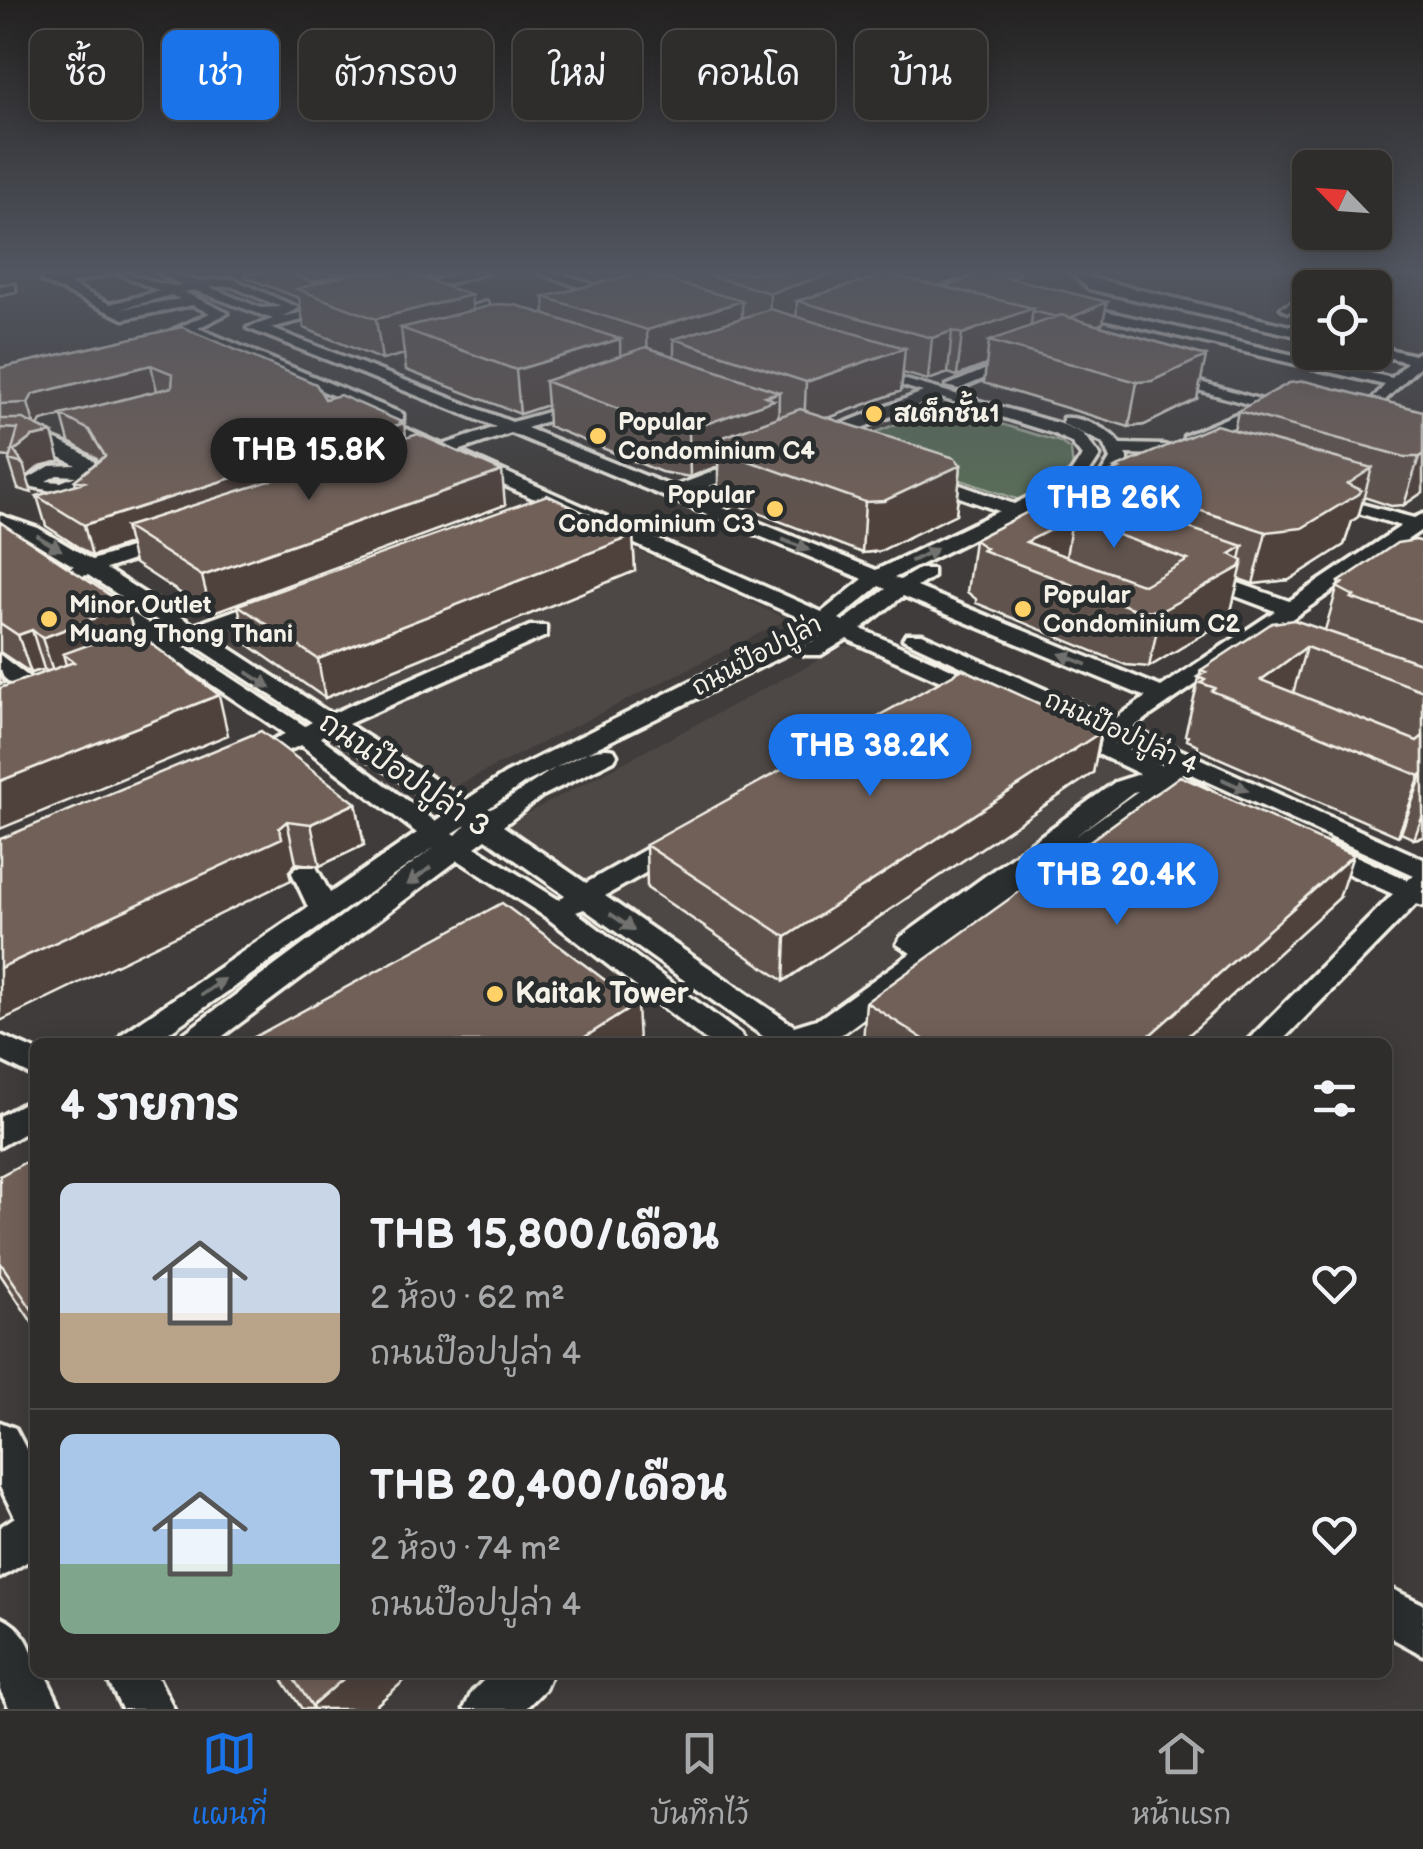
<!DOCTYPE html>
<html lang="th">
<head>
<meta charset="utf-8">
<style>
	:root { --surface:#2f2d2c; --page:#373534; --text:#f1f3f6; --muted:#a7a8a9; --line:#4a4948; --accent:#1a73e8 }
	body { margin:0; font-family:"Balsamiq Sans","Playpen Sans Thai",sans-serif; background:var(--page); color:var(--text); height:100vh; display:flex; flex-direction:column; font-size:38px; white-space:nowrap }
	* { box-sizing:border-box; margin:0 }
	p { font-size:32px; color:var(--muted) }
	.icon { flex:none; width:55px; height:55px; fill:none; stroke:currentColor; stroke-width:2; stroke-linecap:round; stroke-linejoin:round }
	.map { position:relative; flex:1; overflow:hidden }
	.side { position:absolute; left:30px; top:1038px; width:1362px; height:640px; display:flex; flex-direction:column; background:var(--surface); border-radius:15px; box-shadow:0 5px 25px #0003,0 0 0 2px var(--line) }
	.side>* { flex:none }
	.hud { position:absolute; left:30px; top:30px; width:1365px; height:90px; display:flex; gap:20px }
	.needle { width:65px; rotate:295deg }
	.buttons { position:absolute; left:1292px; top:150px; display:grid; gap:20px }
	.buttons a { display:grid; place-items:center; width:100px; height:100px; border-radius:15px; background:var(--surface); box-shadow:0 5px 25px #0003,0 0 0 2px var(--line); font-size:50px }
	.price { position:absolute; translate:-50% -85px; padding:0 22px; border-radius:35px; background:var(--accent); color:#fff; font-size:32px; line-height:65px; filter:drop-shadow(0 2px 5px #0008) }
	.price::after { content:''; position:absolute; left:50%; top:60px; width:30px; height:22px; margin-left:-15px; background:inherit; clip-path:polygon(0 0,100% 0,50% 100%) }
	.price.selected { background:#222; color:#fff }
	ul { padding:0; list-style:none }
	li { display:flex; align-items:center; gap:30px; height:250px; padding:0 30px }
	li+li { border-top:2px solid var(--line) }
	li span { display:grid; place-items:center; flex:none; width:280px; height:200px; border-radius:15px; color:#555 }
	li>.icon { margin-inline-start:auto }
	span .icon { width:120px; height:120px; fill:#fffc; stroke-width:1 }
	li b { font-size:42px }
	h2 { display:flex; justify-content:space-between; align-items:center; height:120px; padding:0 30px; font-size:42px }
	.chip { padding:0 35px; border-radius:15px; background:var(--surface); box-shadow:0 5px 25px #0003,0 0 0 2px var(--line); font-size:35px; line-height:90px }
	.chip.selected { background:var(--accent); color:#fff }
	.tabs { display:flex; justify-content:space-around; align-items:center; height:140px; border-top:2px solid var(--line); background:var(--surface); font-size:28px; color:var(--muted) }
	.tabs a { display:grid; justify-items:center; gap:5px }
	.tabs .selected { color:var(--accent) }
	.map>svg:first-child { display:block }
</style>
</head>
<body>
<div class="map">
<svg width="1423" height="1709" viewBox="0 0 1423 1709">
	<rect width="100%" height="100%" fill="#3f3c3b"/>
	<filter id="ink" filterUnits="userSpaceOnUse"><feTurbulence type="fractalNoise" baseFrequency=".01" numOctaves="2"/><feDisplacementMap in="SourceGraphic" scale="20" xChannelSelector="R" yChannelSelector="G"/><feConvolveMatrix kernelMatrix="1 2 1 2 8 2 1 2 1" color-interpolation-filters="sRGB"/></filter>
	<g filter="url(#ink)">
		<path fill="#4e4744" d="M562,516L788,619L448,790L227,645Z
			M845,646H861L942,681L1152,781L805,1032L508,835L507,824Z"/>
		<path fill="#5a6e59" stroke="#a7b0a0" stroke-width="2.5" d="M942,406L1060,442L1071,450L1073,469L1019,500L851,442Z"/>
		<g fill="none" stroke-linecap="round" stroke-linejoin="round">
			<g stroke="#f4f1e8" stroke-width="7">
				<path id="minor" d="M47,273H64L59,279L111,273L70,284L110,304L159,291L118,273C139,273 162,289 182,285L158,273H176L196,281L233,279L299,308L281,317L343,304V310L270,328L512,422L587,401V407L527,428L673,487L744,460H756V468L689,494L876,570L999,511L920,483V475H932L1014,504L1069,476L1082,456L1071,442L1052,433L938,397L825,443H813V435L923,392L864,374V368L1064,425L1083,434L1100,456L1082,484L894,578L900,580L919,569H933V577L917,587L1161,687L1275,611L1196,581V573H1210L1289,601L1401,526L1319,501V493L1414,518L1423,514V529L1132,728L1423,859V906L1416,904L1281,1042H1246L1393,894L1310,856L1306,850L1310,844H1330L1408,880L1414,875L1185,771L1181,774L1217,795L1213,801H1195L1169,788L1156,803L842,1034L816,1042H765L767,1039L584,909L576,912L740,1034L745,1042H708L547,918L458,860L215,1042H178L183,1034L436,846L155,1042H117L122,1034L308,907L292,873L296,867H316L330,893L417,833L301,745L256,765H238L234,760L238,755L285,734L91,603V595H105L305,726L312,722L88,575L56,580V572L74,566L24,536L0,527V515L38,528L92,560L161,538H175V546L106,569L194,625L269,598H283V606L208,634L331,714L530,626H546V636L348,724L466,800L505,774L809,622L441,457H430L429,451L367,423V417H379L443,445L496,427L247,328L273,319L194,290L184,292L228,313L198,328L403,414V420H391L208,342L210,349H200L171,331L210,313L192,305L124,319L42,281ZM231,286L281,307L261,308L209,287ZM171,295L180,299L121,309ZM511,433L863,579L822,612L458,451ZM879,586L886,589L843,621L839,619ZM903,596L1146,697L1113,720L922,634H906L903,639L1165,762L1162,765L1076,725H1058L1055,730L1058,735L1140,774L1115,782L901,937L897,944L911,953L820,1018L794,1026L605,896L687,849L691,843L687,837H667L586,883L503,826L542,796L614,760L617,755L614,750C576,740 516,802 483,812L523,784L813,641L826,630L829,631L805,645V655H821L847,639L974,696H990V686L861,629ZM328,733L448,812L435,821L320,737ZM1138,791L1074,837L1133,792ZM466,825L456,835L453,833ZM486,839L565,895L559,900L475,847Z
					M463,273H487L404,295L397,291Z
					M539,273H560L629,297L617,300Z
					M994,273H1018L906,302L899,298Z
					M1071,273L1310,331V339L1089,289Z
					M1380,273H1395L1379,287H1369V281Z
					M1333,282L1338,288H1324Z
					M15,285V291L0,294V286Z
					M1310,293V302L1288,312L1281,308Z
					M486,302L491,309L455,318L448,314Z
					M1071,303L1392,378L1407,362L1370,353L1375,352V346L1414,355L1423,350V363L1373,412L1365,407L1385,385L1066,310Z
					M1013,358L1025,361L959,389L946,386Z
					M1159,373H1169L1300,411L1292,416L1271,410L1196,444H1184V436L1255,406L1159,379Z
					M1063,418C1080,416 1111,429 1120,444L1164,445L1202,457L1193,462L1164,455L1125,454L1128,459C1115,481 1089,510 1060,506V498L1099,477L1110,459L1103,443L1063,424Z
					M24,431C55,437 101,455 109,484L90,499L81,494L91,482L61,493L29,486V478L50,466L76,465L32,443L0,444V434ZM57,475L76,476L61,482L46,481Z
					M0,655L46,690V700H30L0,674Z
					M0,1035L35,1050V1077L0,1060Z
					M35,1097V1127L0,1147V1116Z
					M0,1422L15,1428L35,1466V1557L0,1578V1527L15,1517L0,1487Z
					M1388,1587L1423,1604V1655L1388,1636Z
					M0,1617C23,1627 35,1648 35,1672H44L62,1709H10L0,1690Z
					M104,1672H155L174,1709H122Z
					M492,1672H552L545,1689L525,1709H464L472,1692Z"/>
			</g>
			<use href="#minor" fill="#2a2d2e" fill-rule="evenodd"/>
		</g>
		<path fill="#61534d" stroke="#f4f1e8" stroke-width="2.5" d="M246,273H443L423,279L471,295L472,310L545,314L544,297L672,281V273H858L857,282L1103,323L1097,325L1206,356L1197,399L1144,425L1129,427L984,383L986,365L957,376L948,373L928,380L903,373L901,391L828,418L961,465L956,514L880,551L862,553L735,504V500L730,496V491L718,487V466L690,477L661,472L548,426L547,405L520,414L406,370L404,354L382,360L304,328L299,298L247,278Z
			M182,327L325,399L406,438L505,505L211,613L134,563L129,544L92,556L46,526L37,496L76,485L75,480L98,461L96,458L69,442L62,416L41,421L38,426L52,433L60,461L40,466L27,477L32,493L18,489L9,460L10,457L0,456V368Z
			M1238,411H1423V492L1404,505L1391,506L1364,497L1358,517L1352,521L1344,545L1289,580L1253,584L1239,579L1230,615L1227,620L1149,667L1126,665L976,603V599L967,592L974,540L1103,499L1106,480L1112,477L1115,468L1234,430Z
			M0,522L133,631L228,735L47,671L44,669L31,673L0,652Z
			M633,536L635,571L325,698L246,643L238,605Z
			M1423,542V837L1414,839L1401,833L1398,836L1198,749V745L1187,740L1188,736L1185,735L1201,670L1325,630L1339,582Z
			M1101,732L1093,773L784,981L647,888L646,845Z
			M356,803L364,845L320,866L296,863L289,871L291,880L0,839Z
			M1339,898L1181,1042H863L866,1002Z
			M35,1157V1327L0,1274V1176Z
			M277,1672H414L372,1709H302Z"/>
		<path fill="#4f433e" stroke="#f4f1e8" stroke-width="2.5" d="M400,273H443L402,284Z
			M834,273H858L856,304L797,301L796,323L769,332L770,293Z
			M471,295L475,335L401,328L404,354L382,360L376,319Z
			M742,301V341L674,339V363L648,372L647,330Z
			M1107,302L1103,323L1062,341L1065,320Z
			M1033,308L1028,349L989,341L986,365L957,376L962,334Z
			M952,331L948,373L928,380L932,338Z
			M620,339L621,381H545L547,405L520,414L516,370Z
			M905,348L901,391L804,427L806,382Z
			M1206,356L1197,399L1144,425L1129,427L1137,382Z
			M151,365L157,391L41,421L36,430L28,403L33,394Z
			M779,392L778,437L738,446L718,439V466L690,477L689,430Z
			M404,423L408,451L125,527L129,544L92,556L84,525Z
			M52,433L60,461L40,466L27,477L23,464L14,451L32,437Z
			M1423,454V492L1404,505L1419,457Z
			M961,465L956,514L880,551L862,553L865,502Z
			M1372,468L1358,517L1352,521L1344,545L1289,580L1253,584L1266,532Z
			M502,471L505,505L211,613L202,576Z
			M1072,519L1064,570L1026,542Z
			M633,536L635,571L325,698L318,659Z
			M1243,546L1238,568L1243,561L1230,615L1227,620L1149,667L1161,611L1230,554Z
			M126,606L137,644L63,654L68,672L55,677L42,638Z
			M32,630L44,669L31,673L18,635Z
			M1306,647L1290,704L1261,680Z
			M0,670L4,683L0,684Z
			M219,695L228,735L0,829V781Z
			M1101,732L1093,773L784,981L786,937Z
			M1423,772L1401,833L1398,836L1420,776Z
			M356,803L364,845L320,866L311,824Z
			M1423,815V837L1414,839Z
			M287,821L296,863L289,871L291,880L0,1021V968L279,828Z
			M1353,855L1339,898L1181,1042H1142Z
			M637,1004L639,1042H577Z
			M351,1672H414L372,1709H313L312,1706Z"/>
		<path fill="#716059" stroke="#f4f1e8" stroke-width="2.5" fill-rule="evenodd" d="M288,273H349L311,282Z
			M353,273H407L471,295L376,319L297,289Z
			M639,273H643L742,301L647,330L544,297Z
			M701,273H834L770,293Z
			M983,273H991L1107,302L1070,318L1061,315L1056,317L1033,311V308L945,287Z
			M887,274L1033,308L962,334L952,331L932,338L797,301Z
			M497,304L516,305L620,339L516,370L401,328Z
			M770,309L905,348L806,382L674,339Z
			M1061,315L1206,356L1152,381L1137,382L989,341Z
			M182,327L316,384L325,399L340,395L404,423L84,525L37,496L84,482L75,480L105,456L89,430L61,415L172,387L173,374L151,365L33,394L28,403L0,404V368Z
			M646,347L779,392L765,396L774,400L689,430L660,425L545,381Z
			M1305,381L1423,411V454L1419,457H1405L1238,411L1289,383Z
			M800,409L955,458L961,465L884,501L865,502L735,456L739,454L731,448L738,446L718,439Z
			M0,419H23L52,433L32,437L14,451L23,464L9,460L18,429L0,428Z
			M1216,425L1372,468L1348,484L1361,490L1358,494L1302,528L1266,532L1106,480L1117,474L1112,472L1119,469L1115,468Z
			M418,434L502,471L202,576L125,527Z
			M1082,492L1243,546L1230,554L1243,561L1240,567L1161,611L1137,610L982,550L986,548L974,540L1049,501L1070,499ZM1072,519L1096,527L1188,560L1144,585L1026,542Z
			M547,495L633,536L318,659L238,605Z
			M0,522L126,606L42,638L32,630L18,635L0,623Z
			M1416,540L1423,542V622L1351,598L1354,596L1337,587L1343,583L1339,582L1397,543Z
			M1294,620L1423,664V691L1306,647L1261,680L1417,741L1423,736V773L1420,776L1212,691L1215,688L1201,683L1205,680L1198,677L1206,672L1201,670L1272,623Z
			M132,629L219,695L0,781V688L74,662L63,654Z
			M963,669L1101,732L786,937L646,845Z
			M261,731L356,803L311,824L287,821L279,828L282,838L0,968V839Z
			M1180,776L1353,855L1142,1042H928L866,1002Z
			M502,903L637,1004L577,1042H245Z
			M35,1157V1314L0,1262V1176Z
			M289,1672H351L312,1706Z"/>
		<defs><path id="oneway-solid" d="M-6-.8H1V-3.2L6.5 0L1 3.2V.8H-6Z" transform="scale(2.5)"/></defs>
		<g fill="#71726f">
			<use href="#oneway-solid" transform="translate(49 543) rotate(31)"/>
			<use href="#oneway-solid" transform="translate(796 545) rotate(22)"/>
			<use href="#oneway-solid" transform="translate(924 555) rotate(-26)"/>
			<use href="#oneway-solid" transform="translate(1073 659) rotate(-158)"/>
			<use href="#oneway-solid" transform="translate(259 680) rotate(33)"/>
			<use href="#oneway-solid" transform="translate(1235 785) rotate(24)"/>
			<use href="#oneway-solid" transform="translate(419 876) rotate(143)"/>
			<use href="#oneway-solid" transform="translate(622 922) rotate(35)"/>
			<use href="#oneway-solid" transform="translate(213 987) rotate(-35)"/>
		</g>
	</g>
	<linearGradient id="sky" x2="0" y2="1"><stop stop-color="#232120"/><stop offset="0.53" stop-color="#525660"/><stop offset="1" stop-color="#525660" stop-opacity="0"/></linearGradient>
	<rect width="1423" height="513" fill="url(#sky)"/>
	<g fill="#ffd166" stroke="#2a2d2e" stroke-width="4">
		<circle cx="874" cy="414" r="10"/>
		<circle cx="598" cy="436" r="10"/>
		<circle cx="775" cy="509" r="10"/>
		<circle cx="1023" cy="609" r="10"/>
		<circle cx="49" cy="619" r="10"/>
		<circle cx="495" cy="994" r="10"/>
	</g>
	<g text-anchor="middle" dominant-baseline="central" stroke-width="10" stroke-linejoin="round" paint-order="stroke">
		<g font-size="25" font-weight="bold" fill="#f4f1e8" stroke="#2a2d2e" text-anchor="start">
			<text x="894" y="414">สเต็กชั้น1</text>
			<text x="618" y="422">Popular<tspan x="618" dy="29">Condominium C4</tspan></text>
			<text x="755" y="495" text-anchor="end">Popular<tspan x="755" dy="29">Condominium C3</tspan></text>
			<text x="1043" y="595">Popular<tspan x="1043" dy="29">Condominium C2</tspan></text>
			<text x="69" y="605">Minor Outlet<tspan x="69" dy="29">Muang Thong Thani</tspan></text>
		</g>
		<g font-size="25" fill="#f4f1e8" stroke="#2a2d2e">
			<text transform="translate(757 656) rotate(-28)">ถนนป๊อปปูล่า</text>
			<text transform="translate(1121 733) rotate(25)">ถนนป๊อปปูล่า 4</text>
		</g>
		<g font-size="30" fill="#f4f1e8" stroke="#2a2d2e">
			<text transform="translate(404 775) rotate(34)">ถนนป๊อปปูล่า 3</text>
		</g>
		<g font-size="30" font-weight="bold" fill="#f4f1e8" stroke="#2a2d2e" text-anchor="start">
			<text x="515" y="994">Kaitak Tower</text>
		</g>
	</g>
</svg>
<div class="buttons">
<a><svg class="needle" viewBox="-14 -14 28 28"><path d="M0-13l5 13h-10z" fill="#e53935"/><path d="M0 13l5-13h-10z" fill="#a7a8a9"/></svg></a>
<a><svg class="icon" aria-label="locate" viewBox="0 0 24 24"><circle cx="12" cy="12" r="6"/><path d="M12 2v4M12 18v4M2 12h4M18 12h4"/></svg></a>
</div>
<b class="price selected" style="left:309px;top:503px">THB 15.8K</b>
<b class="price" style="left:1114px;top:551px">THB 26K</b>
<b class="price" style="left:870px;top:799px">THB 38.2K</b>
<b class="price" style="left:1117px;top:928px">THB 20.4K</b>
<div class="hud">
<a class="chip">ซื้อ</a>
<a class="chip selected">เช่า</a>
<a class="chip">ตัวกรอง</a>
<a class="chip">ใหม่</a>
<a class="chip">คอนโด</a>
<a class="chip">บ้าน</a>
</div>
<section class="side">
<h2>4 รายการ<svg class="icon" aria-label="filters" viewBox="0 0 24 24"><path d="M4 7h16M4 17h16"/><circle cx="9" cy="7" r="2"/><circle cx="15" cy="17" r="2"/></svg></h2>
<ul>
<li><span style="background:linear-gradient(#c9d6e8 65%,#b9a48a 0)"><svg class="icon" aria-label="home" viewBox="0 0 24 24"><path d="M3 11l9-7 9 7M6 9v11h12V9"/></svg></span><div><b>THB 15,800/เดือน</b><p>2 ห้อง · 62 m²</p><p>ถนนป๊อปปูล่า 4</p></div><svg class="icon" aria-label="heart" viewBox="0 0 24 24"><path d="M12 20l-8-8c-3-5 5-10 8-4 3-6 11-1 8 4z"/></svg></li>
<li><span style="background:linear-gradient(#a9c7e8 65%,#7fa58c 0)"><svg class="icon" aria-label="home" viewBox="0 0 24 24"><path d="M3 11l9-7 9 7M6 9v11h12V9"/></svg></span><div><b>THB 20,400/เดือน</b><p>2 ห้อง · 74 m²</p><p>ถนนป๊อปปูล่า 4</p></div><svg class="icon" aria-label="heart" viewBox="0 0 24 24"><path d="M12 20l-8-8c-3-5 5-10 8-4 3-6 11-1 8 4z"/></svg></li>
</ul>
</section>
</div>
<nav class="tabs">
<a class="selected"><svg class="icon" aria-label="map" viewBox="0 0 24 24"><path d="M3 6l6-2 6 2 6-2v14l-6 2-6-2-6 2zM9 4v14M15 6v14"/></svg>แผนที่</a>
<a><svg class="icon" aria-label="saved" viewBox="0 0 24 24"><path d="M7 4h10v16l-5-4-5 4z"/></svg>บันทึกไว้</a>
<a><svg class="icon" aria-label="home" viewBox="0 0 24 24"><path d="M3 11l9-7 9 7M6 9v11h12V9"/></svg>หน้าแรก</a>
</nav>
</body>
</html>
